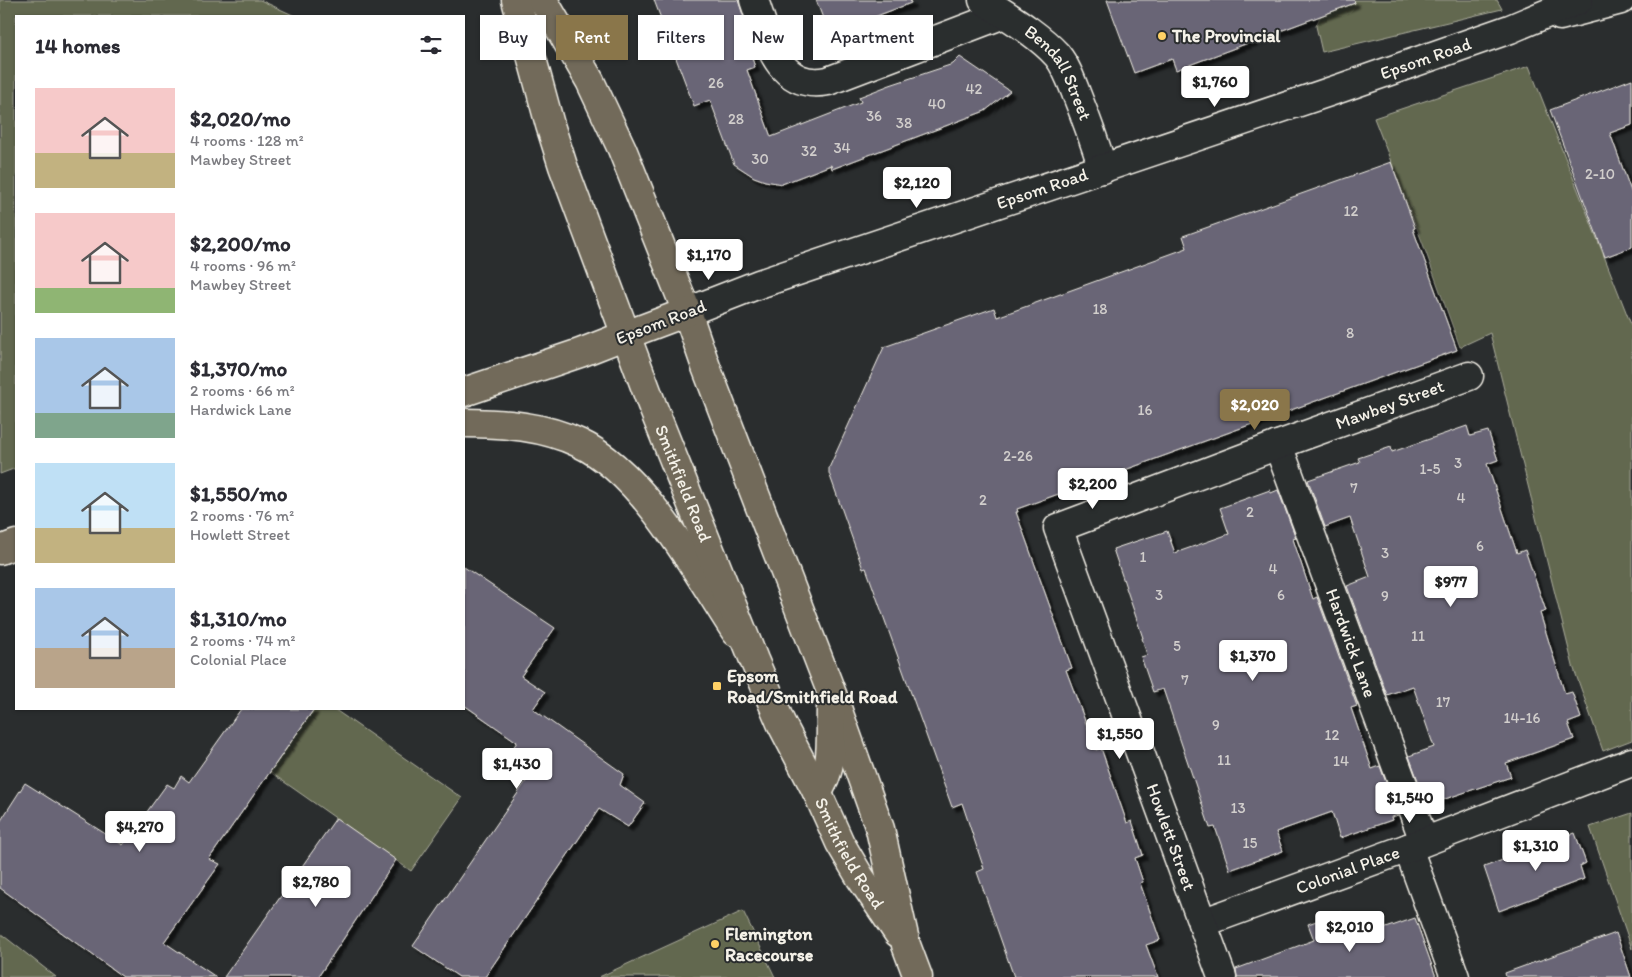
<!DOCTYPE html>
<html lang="en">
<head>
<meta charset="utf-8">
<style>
	:root { --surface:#fff; --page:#f7f7f7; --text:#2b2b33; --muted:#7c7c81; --accent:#8a764a }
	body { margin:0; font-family:Itim,sans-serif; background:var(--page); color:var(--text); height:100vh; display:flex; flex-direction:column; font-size:19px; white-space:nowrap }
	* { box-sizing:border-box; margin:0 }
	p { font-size:16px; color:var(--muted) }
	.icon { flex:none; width:28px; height:28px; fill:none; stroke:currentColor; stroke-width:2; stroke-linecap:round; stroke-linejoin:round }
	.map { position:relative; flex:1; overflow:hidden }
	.side { position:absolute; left:15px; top:15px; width:450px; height:695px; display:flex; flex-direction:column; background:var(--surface); border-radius:0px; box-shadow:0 1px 4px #0004 }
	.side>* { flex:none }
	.hud { position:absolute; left:480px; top:15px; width:475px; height:45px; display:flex; gap:10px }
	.price { position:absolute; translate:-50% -42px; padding:0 11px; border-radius:5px; background:#fff; color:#222; font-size:16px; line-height:32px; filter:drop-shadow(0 1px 2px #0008) }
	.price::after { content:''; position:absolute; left:50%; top:30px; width:15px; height:11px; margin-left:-8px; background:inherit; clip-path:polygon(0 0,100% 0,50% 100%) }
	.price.active { background:var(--accent); color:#fff }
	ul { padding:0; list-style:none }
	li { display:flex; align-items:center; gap:15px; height:125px; padding:0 20px }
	li span { display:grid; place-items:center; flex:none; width:140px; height:100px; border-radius:0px; color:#555 }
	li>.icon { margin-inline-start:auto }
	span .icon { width:60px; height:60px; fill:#fffc; stroke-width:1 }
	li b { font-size:21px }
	h2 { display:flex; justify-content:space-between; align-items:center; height:60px; padding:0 20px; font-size:21px }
	.tag { padding:0 18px; border-radius:0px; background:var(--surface); box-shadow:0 1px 4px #0004; font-size:18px; line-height:45px }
	.tag.active { background:var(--accent); color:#fff }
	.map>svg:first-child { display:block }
</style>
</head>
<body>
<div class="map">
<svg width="1632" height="977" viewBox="0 0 1632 977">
	<defs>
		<filter id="shadow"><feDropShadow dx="4.5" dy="4.5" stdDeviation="1" flood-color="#0009"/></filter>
	</defs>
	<rect width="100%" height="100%" fill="#2a2d2e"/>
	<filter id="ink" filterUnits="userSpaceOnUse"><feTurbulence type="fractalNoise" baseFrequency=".02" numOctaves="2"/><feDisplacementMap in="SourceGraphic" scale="10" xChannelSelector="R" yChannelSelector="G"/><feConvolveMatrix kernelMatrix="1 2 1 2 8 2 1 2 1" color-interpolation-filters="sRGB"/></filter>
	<g filter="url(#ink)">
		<path fill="#62684f" stroke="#abac9c" d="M0,0H260L295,16H16V468L0,474Z
			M1327,0H1497L1502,9L1322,52L1316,26Z
			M1529,66L1632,327V740L1603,751L1573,666L1490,333L1460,347L1423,244L1374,118Z
			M314,709H334L462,798L411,871L270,772Z
			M1632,813V949L1590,827Z
			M743,911L775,977H599Z
			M0,933L56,977H0Z"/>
		<path fill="#696576" stroke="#f4f1e8" filter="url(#shadow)" d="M654,0H738L756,53L751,55L755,67L747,70L771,137L861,102L859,97L890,85L953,64L960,57L1010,91L985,111L832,169L831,165L782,184L765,181L754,177L734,164L710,100L694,106Z
			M816,0H910L911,3L829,34Z
			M1107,0H1354L1355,3L1176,70L1172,59L1134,73Z
			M1632,79V125L1610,133L1632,194V247L1605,257L1550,110Z
			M1391,162L1415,228L1413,229L1457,350L1017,509L1018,512H1016L1072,668L1066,670L1096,750L1101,748L1127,823L1132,821L1143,855L1135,858L1143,882L1140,883L1160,940L1146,945L1158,977H1014L977,872L984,869L962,803L952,807L866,568L863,569L829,473V468L884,347L994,308L997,317L1187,248L1183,236Z
			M1467,426L1470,436L1488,431L1498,460L1487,464L1517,553L1525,550L1546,611L1540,613L1565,694L1572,692L1581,718L1568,723L1574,739L1506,763L1511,777L1427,805L1409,756L1434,747L1413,686L1387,695L1347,586L1370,577L1350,518L1325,527L1308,480L1360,462L1358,458L1391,447L1392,452Z
			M1270,490L1271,493L1278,490L1296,538L1293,539L1313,599L1317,597L1357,706L1351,708L1372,769L1380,766L1398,815L1391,817L1392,820L1340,838L1332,812L1276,832L1283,851L1230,870L1215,827L1210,828L1163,689L1153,692L1141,657L1147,655L1142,638H1143L1113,549L1167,531L1175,553L1229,534L1220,508Z
			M464,567L555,628L521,676L545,692L533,709L624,774L620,785L645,803L628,827L599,809L485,977H459L413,946L533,771L509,754L517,742L464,705Z
			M241,709H314L209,859L220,864L164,942L216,977H123L0,888V822L25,783L123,845L167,784L174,788L181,776L189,782Z
			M336,818L396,860L318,977H224Z
			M1575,833L1586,863L1580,866L1584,879L1499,911L1484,867Z
			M1342,912L1348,928L1365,922L1369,934L1415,918L1436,977H1237L1236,969L1314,940L1308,924Z
			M1616,933L1631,977H1506L1505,973Z"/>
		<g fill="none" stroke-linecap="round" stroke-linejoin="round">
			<g stroke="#f4f1e8" stroke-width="31">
				<g id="street">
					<path d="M754,0C767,36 776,91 828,81L1004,14"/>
					<path id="s1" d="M983,0C1007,16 1038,34 1057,55C1066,66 1071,80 1076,93C1086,118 1095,143 1103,169"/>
					<path id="s2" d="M1278,445L1424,841"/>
					<path d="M1408,848L1455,977"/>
					<path id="s3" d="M1202,923L1408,848L1632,762"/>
					<path id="s4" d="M1222,977L1058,528L1278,445L1469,376"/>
				</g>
			</g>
			<g stroke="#f4f1e8" stroke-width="31">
				<g id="secondary">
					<path d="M1560,16L1621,0"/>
					<path id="s5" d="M687,312L759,284L1341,88L1510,29L1579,0"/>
				</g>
			</g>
			<g stroke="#f4f1e8" stroke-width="31">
				<path id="primary" d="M464,392L580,353L626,335
					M464,423C502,423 544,426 579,443C644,473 697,573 736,632
					M0,550L16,544"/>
			</g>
			<g stroke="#f4f1e8" stroke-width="31">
				<g id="highway">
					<path id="s6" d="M516,0L550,125L563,166L652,405L754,660L781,723L817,792L840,843L860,877L898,933"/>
					<path d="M543,0L590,81L622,149L687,312L706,367L832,694L880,829L906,945L918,977"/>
					<path d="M626,335L687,312"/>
					<path d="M817,792C835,770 830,735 831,708"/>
				</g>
			</g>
			<use href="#street" stroke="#2a2d2e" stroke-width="28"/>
			<use href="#secondary" stroke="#2a2d2e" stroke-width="28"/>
			<use href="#primary" stroke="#726b5a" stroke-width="28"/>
			<use href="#highway" stroke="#726b5a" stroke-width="28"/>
		</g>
	</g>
	<g fill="#ffd166" stroke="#2a2d2e" stroke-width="2">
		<circle cx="1162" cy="36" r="5"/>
		<rect x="712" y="681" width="10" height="10" rx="2.5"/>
		<circle cx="715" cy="944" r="5"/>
	</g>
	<g text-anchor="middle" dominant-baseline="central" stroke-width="4" stroke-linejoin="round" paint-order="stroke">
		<g font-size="15" fill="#d1cecc">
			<text x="716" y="83">26</text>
			<text x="974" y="89">42</text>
			<text x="937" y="104">40</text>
			<text x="874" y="116">36</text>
			<text x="736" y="119">28</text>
			<text x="904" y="123">38</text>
			<text x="842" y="148">34</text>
			<text x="809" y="151">32</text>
			<text x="760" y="159">30</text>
			<text x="1600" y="174">2-10</text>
			<text x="1351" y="211">12</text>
			<text x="1100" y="309">18</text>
			<text x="1350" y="333">8</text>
			<text x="1145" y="410">16</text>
			<text x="1018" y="456">2-26</text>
			<text x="1458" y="463">3</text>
			<text x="1430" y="469">1-5</text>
			<text x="1354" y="488">7</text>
			<text x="1461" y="498">4</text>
			<text x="983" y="500">2</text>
			<text x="1250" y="512">2</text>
			<text x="1480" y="546">6</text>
			<text x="1385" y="553">3</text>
			<text x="1143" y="557">1</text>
			<text x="1273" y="569">4</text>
			<text x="1159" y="595">3</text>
			<text x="1281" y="595">6</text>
			<text x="1385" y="596">9</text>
			<text x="1418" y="636">11</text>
			<text x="1177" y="646">5</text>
			<text x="1185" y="680">7</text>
			<text x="1443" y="702">17</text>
			<text x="1522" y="718">14-16</text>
			<text x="1216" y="725">9</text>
			<text x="1332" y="735">12</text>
			<text x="1224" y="760">11</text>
			<text x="1341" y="761">14</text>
			<text x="1238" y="808">13</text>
			<text x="1250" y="843">15</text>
		</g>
		<g font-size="18" font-weight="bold" fill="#f4f1e8" stroke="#2a2d2e" text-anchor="start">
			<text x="1172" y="36">The Provincial</text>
			<text x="727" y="676">Epsom<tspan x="727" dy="21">Road/Smithfield Road</tspan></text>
			<text x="725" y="934">Flemington<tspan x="725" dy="21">Racecourse</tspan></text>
		</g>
		<g font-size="18" fill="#f4f1e8" stroke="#2a2d2e">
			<text stroke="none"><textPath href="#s5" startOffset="781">Epsom Road</textPath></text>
			<text stroke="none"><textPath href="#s1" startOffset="108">Bendall Street</textPath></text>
			<text stroke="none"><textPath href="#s5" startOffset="376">Epsom Road</textPath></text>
			<text transform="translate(661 322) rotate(-21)">Epsom Road</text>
			<text stroke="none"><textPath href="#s4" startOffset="832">Mawbey Street</textPath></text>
			<text stroke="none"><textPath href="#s6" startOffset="512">Smithfield Road</textPath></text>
			<text stroke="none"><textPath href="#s2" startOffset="211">Hardwick Lane</textPath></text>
			<text transform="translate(1171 837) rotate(70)">Howlett Street</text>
			<text stroke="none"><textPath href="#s6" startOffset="918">Smithfield Road</textPath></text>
			<text stroke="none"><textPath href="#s3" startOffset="155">Colonial Place</textPath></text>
		</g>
	</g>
</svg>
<b class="price" style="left:1215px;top:108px">$1,760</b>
<b class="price" style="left:917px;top:209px">$2,120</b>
<b class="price" style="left:709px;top:281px">$1,170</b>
<b class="price active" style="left:1255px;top:431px">$2,020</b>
<b class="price" style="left:1093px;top:510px">$2,200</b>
<b class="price" style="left:1451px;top:608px">$977</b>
<b class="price" style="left:1253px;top:682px">$1,370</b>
<b class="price" style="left:1120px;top:760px">$1,550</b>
<b class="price" style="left:517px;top:790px">$1,430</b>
<b class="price" style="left:1410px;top:824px">$1,540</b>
<b class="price" style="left:140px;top:853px">$4,270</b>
<b class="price" style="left:1536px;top:872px">$1,310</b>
<b class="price" style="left:316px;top:908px">$2,780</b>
<b class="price" style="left:1350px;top:953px">$2,010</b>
<div class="hud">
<a class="tag">Buy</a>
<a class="tag active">Rent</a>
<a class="tag">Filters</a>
<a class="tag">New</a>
<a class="tag">Apartment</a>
</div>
<section class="side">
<h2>14 homes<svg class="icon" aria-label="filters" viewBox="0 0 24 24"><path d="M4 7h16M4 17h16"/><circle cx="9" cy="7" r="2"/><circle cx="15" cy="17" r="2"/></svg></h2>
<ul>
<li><span style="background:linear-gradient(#f6c9c9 65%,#c2b280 0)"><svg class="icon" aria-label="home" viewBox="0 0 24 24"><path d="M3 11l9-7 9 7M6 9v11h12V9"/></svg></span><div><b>$2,020/mo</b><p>4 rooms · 128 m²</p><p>Mawbey Street</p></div></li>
<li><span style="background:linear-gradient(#f6c9c9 75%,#8fb573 0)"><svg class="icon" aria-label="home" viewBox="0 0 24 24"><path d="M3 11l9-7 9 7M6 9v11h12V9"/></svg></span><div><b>$2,200/mo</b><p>4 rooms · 96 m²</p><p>Mawbey Street</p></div></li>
<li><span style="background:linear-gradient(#a9c7e8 75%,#7fa58c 0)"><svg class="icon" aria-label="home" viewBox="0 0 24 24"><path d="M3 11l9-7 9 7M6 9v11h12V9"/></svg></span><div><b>$1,370/mo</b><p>2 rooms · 66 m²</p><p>Hardwick Lane</p></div></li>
<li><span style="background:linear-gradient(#bfe0f5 65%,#c2b280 0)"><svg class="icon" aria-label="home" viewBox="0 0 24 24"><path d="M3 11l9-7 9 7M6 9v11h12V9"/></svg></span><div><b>$1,550/mo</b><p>2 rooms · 76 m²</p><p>Howlett Street</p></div></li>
<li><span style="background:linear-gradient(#a9c7e8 60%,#b9a48a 0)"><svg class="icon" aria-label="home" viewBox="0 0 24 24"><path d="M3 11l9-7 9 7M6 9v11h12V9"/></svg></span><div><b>$1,310/mo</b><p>2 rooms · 74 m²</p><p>Colonial Place</p></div></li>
</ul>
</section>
</div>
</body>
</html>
